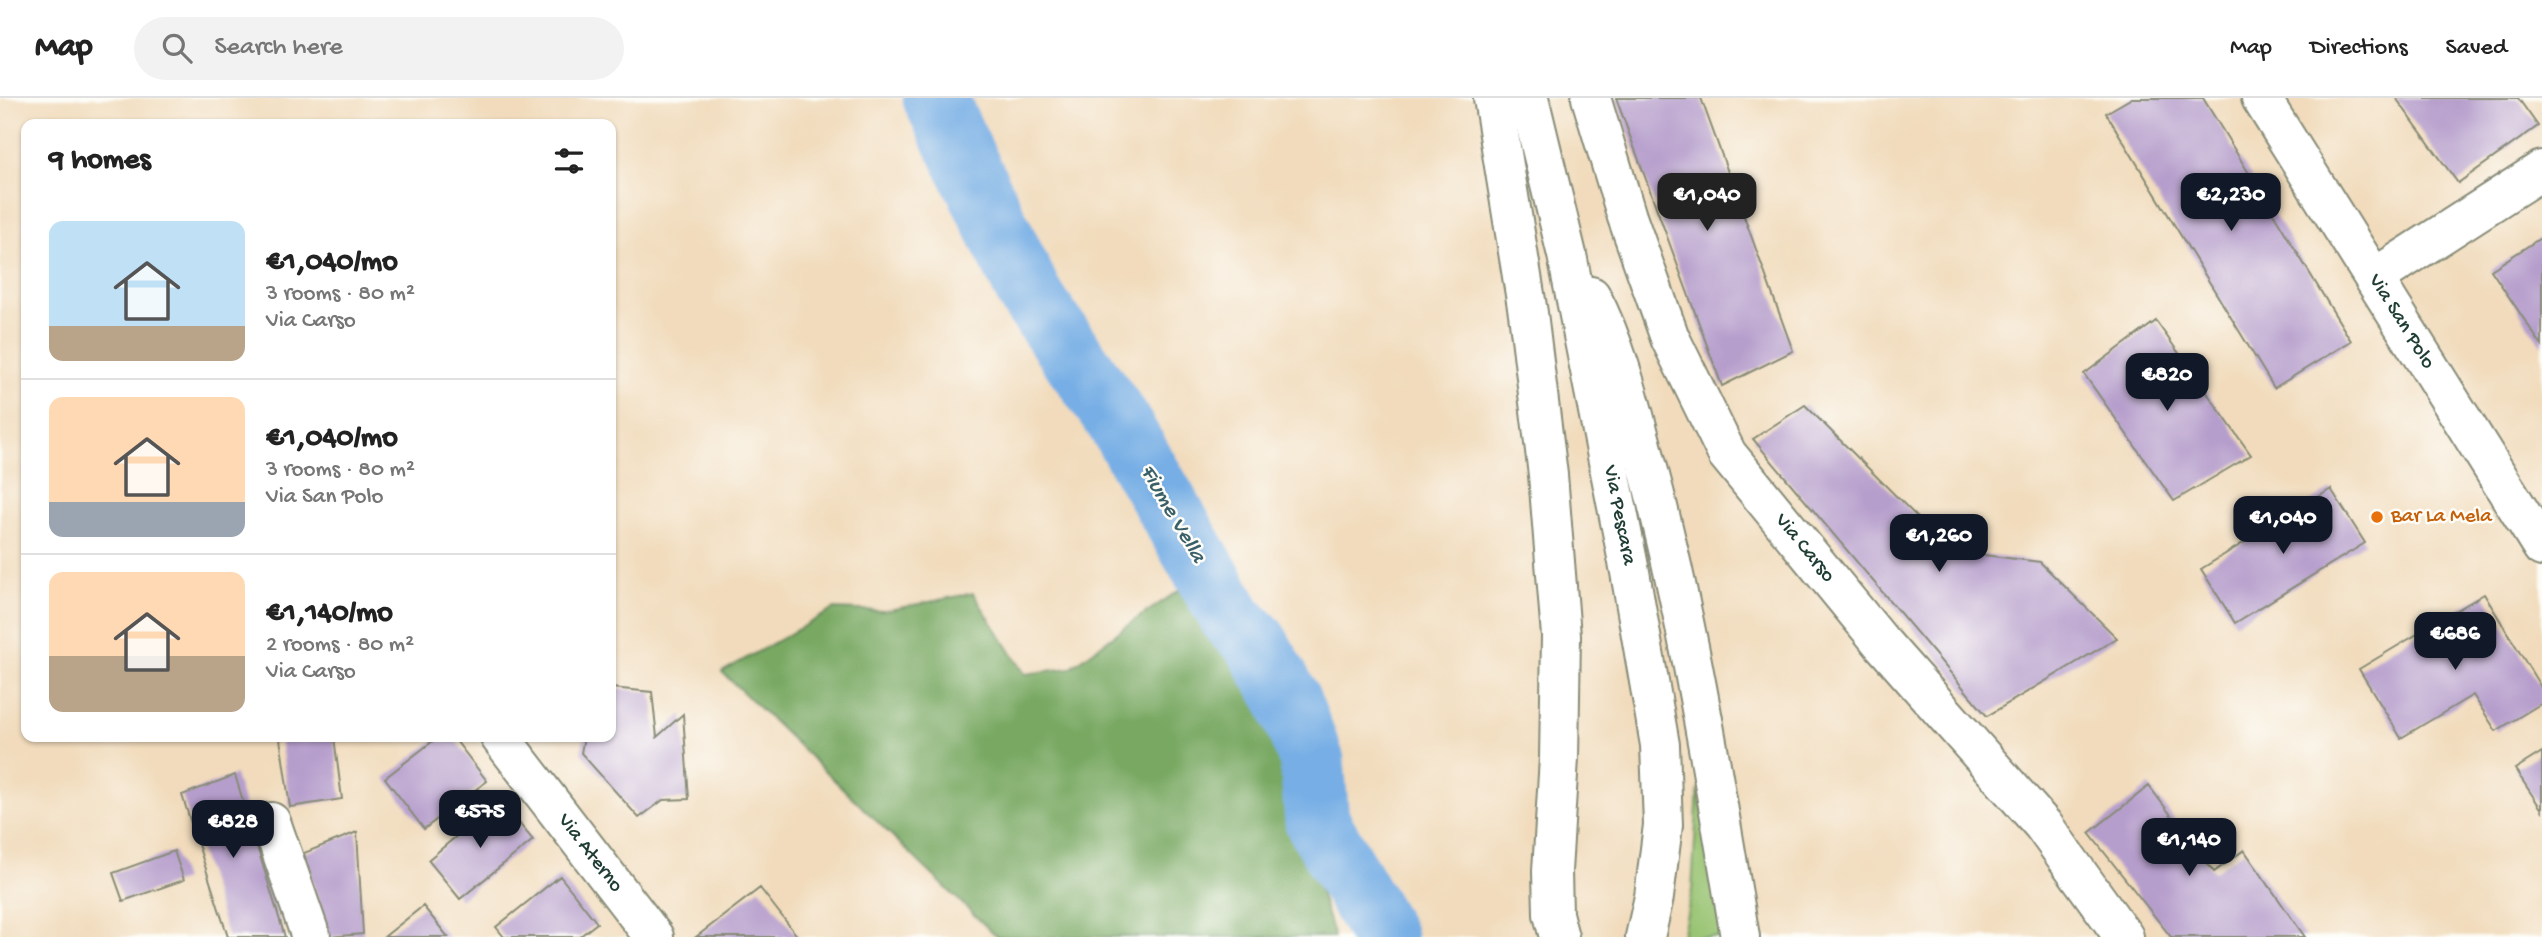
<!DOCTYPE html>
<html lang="en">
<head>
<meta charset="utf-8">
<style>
	:root { --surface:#fff; --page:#f2f2f2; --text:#222; --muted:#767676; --line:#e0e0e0; --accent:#111827 }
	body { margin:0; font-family:"Gochi Hand",sans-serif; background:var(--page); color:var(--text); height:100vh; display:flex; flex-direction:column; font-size:26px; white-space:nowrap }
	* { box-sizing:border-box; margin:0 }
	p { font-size:23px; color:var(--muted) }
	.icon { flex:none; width:38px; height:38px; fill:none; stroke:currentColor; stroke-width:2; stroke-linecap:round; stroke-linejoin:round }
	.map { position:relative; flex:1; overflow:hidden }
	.sheet { position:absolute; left:21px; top:21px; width:595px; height:623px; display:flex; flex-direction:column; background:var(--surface); border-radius:14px; box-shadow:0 2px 5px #0004 }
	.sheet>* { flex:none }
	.price { position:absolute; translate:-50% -60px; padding:0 16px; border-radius:14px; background:var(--accent); color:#fff; font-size:23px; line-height:46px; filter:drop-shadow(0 2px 4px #0008) }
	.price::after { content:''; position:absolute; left:50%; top:42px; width:21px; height:16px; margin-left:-10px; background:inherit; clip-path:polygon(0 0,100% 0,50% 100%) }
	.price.selected { background:#222; color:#fff }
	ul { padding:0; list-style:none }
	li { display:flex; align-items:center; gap:21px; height:175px; padding:0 28px }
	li+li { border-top:2px solid var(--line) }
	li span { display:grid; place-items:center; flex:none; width:196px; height:140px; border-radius:14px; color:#555 }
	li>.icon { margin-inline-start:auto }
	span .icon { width:84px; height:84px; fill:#fffc; stroke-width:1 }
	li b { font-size:30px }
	h2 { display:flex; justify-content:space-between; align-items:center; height:84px; padding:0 28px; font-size:30px }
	header { display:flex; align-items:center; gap:42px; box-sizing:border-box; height:98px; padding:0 35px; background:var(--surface); border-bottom:2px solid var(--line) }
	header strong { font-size:33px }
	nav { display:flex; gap:38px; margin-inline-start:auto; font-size:24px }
	.search { width:490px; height:63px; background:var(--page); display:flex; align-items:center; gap:18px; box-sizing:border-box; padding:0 24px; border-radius:38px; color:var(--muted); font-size:26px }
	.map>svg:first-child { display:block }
</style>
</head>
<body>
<header>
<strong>Map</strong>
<div class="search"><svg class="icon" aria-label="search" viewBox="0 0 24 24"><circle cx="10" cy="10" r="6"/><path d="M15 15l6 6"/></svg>Search here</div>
<nav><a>Map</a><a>Directions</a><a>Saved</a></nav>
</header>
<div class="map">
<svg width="2542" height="839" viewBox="0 0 2542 839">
	<rect width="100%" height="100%" fill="#fdfcf7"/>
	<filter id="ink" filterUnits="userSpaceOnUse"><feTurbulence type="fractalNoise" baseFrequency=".0143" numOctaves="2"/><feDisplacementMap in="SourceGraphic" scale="14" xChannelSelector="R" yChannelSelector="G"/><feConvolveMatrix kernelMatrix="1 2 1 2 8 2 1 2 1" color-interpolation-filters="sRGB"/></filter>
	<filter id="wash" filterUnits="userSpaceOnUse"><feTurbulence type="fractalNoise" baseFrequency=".00686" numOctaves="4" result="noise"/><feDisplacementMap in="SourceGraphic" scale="28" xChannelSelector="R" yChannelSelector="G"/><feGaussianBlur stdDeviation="1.57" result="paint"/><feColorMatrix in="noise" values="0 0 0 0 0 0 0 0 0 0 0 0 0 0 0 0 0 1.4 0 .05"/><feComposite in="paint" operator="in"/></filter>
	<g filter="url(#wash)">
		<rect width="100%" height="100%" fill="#f1dbbc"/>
		<path fill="#96c270" stroke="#5a8052" stroke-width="2" d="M1698,691L1730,839H1682L1692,792Z"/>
		<path fill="#78a862" stroke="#4c724b" stroke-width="2" d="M1196,481L1237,557L1268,596L1297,666L1317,750L1319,791L1334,839H997L722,574L834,511L884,513L973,495L1025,576L1070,570L1132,524Z"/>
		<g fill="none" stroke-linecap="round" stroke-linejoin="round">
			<path stroke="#76aee5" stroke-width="65" d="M935,0L1030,197L1116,320L1234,523L1255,543L1288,601L1312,663L1317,723L1384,839"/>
		</g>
		<g id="blocks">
			<path fill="#b69ecc" d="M1616,0H1701L1793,253L1722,288Z
				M2132,0H2203L2351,243L2274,290L2106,15Z
				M2396,0H2518L2538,28L2458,85Z
				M2542,139V248L2491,172Z
				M2156,223L2251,357L2174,403L2084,276Z
				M1805,307L1951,453L2040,464L2117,540L1987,618L1753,341Z
				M2331,391L2365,445L2235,525L2201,471Z
				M2484,496L2542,591V605L2496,633L2473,597L2401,640L2359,571Z
				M611,590L652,594L657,639L683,616L689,701L663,702L639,720L581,655L584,639H611Z
				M293,639H334L342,701L290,709L280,641Z
				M438,639H453L487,683L424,731L385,680Z
				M2542,654V712L2515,671Z
				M235,677L285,839H228L182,697Z
				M2149,688L2214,774L2244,752L2305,839H2171L2089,735Z
				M500,702L533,742L460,801L428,762Z
				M357,734L363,836L328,839L304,755Z
				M174,753L184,782L123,803L113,775Z
				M560,778L597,825L579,839H504L496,829Z
				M760,790L798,839H696Z
				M423,808L448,839H384Z"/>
		</g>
	</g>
	<g filter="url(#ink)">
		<use href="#blocks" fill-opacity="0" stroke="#888c78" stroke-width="2"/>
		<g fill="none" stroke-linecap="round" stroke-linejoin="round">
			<g stroke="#888c78" stroke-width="42">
				<g id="minor">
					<path id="s1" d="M1591,0L1627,119L1670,240L1727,356L1881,544L2043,727L2124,839"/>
					<path id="s2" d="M2261,0L2542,449"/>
					<path d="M2374,180L2542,72"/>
					<path id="s3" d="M500,639L654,839"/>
					<path d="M271,724L311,839"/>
				</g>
			</g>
			<g stroke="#888c78" stroke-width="42">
				<g id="tertiary">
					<path d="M1493,0L1528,215L1548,377L1561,538L1559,660L1552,773L1553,816L1559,839"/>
					<path id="s4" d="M1529,0L1567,157L1630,474L1660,647L1663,727L1654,799L1645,839"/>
					<path d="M1591,198C1619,252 1632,311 1648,370C1689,524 1714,682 1740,839"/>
				</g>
			</g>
			<use href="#minor" stroke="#fff" stroke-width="38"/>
			<use href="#tertiary" stroke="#fff" stroke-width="38"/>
		</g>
	</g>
	<circle fill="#e8710a" stroke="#fdfcf7" stroke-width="2.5" cx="2377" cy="419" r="7"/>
	<g text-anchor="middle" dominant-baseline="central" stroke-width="5" stroke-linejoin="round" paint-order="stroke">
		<g font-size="21" fill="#1f3d34" stroke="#fdfcf7">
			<text stroke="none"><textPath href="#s2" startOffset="264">Via San Polo</textPath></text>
			<text stroke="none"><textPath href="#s4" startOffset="427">Via Pescara</textPath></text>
			<text stroke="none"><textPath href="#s1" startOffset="504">Via Carso</textPath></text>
			<text stroke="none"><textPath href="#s3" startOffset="147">Via Aterno</textPath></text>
		</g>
		<g font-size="21" fill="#c56008" stroke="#fdfcf7" text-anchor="start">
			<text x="2391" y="419">Bar La Mela</text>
		</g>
		<g font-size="23" font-style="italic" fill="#395f69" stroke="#fdfcf7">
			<text transform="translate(1172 416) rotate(60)">Fiume Vella</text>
		</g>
	</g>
</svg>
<b class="price selected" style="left:1707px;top:135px">€1,040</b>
<b class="price" style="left:2231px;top:135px">€2,230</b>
<b class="price" style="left:2167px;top:315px">€820</b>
<b class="price" style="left:2283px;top:458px">€1,040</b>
<b class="price" style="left:1939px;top:476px">€1,260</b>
<b class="price" style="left:2455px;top:574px">€686</b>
<b class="price" style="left:480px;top:752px">€575</b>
<b class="price" style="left:233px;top:762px">€828</b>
<b class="price" style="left:2189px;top:780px">€1,140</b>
<section class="sheet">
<h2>9 homes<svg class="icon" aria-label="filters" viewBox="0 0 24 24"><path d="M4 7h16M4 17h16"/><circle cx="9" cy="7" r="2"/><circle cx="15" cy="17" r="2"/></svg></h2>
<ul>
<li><span style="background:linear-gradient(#bfe0f5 75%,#b9a48a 0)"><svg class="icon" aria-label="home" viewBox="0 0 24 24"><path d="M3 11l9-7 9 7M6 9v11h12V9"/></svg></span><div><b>€1,040/mo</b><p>3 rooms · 80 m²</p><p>Via Carso</p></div></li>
<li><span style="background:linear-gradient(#ffd9b3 75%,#9aa5b1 0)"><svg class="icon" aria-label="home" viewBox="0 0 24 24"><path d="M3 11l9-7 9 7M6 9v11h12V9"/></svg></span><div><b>€1,040/mo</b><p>3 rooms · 80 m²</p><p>Via San Polo</p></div></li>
<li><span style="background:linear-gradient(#ffd9b3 60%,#b9a48a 0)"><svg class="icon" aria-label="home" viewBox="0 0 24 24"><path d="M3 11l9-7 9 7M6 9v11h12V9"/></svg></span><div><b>€1,140/mo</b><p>2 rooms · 80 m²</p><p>Via Carso</p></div></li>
</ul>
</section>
</div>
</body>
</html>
